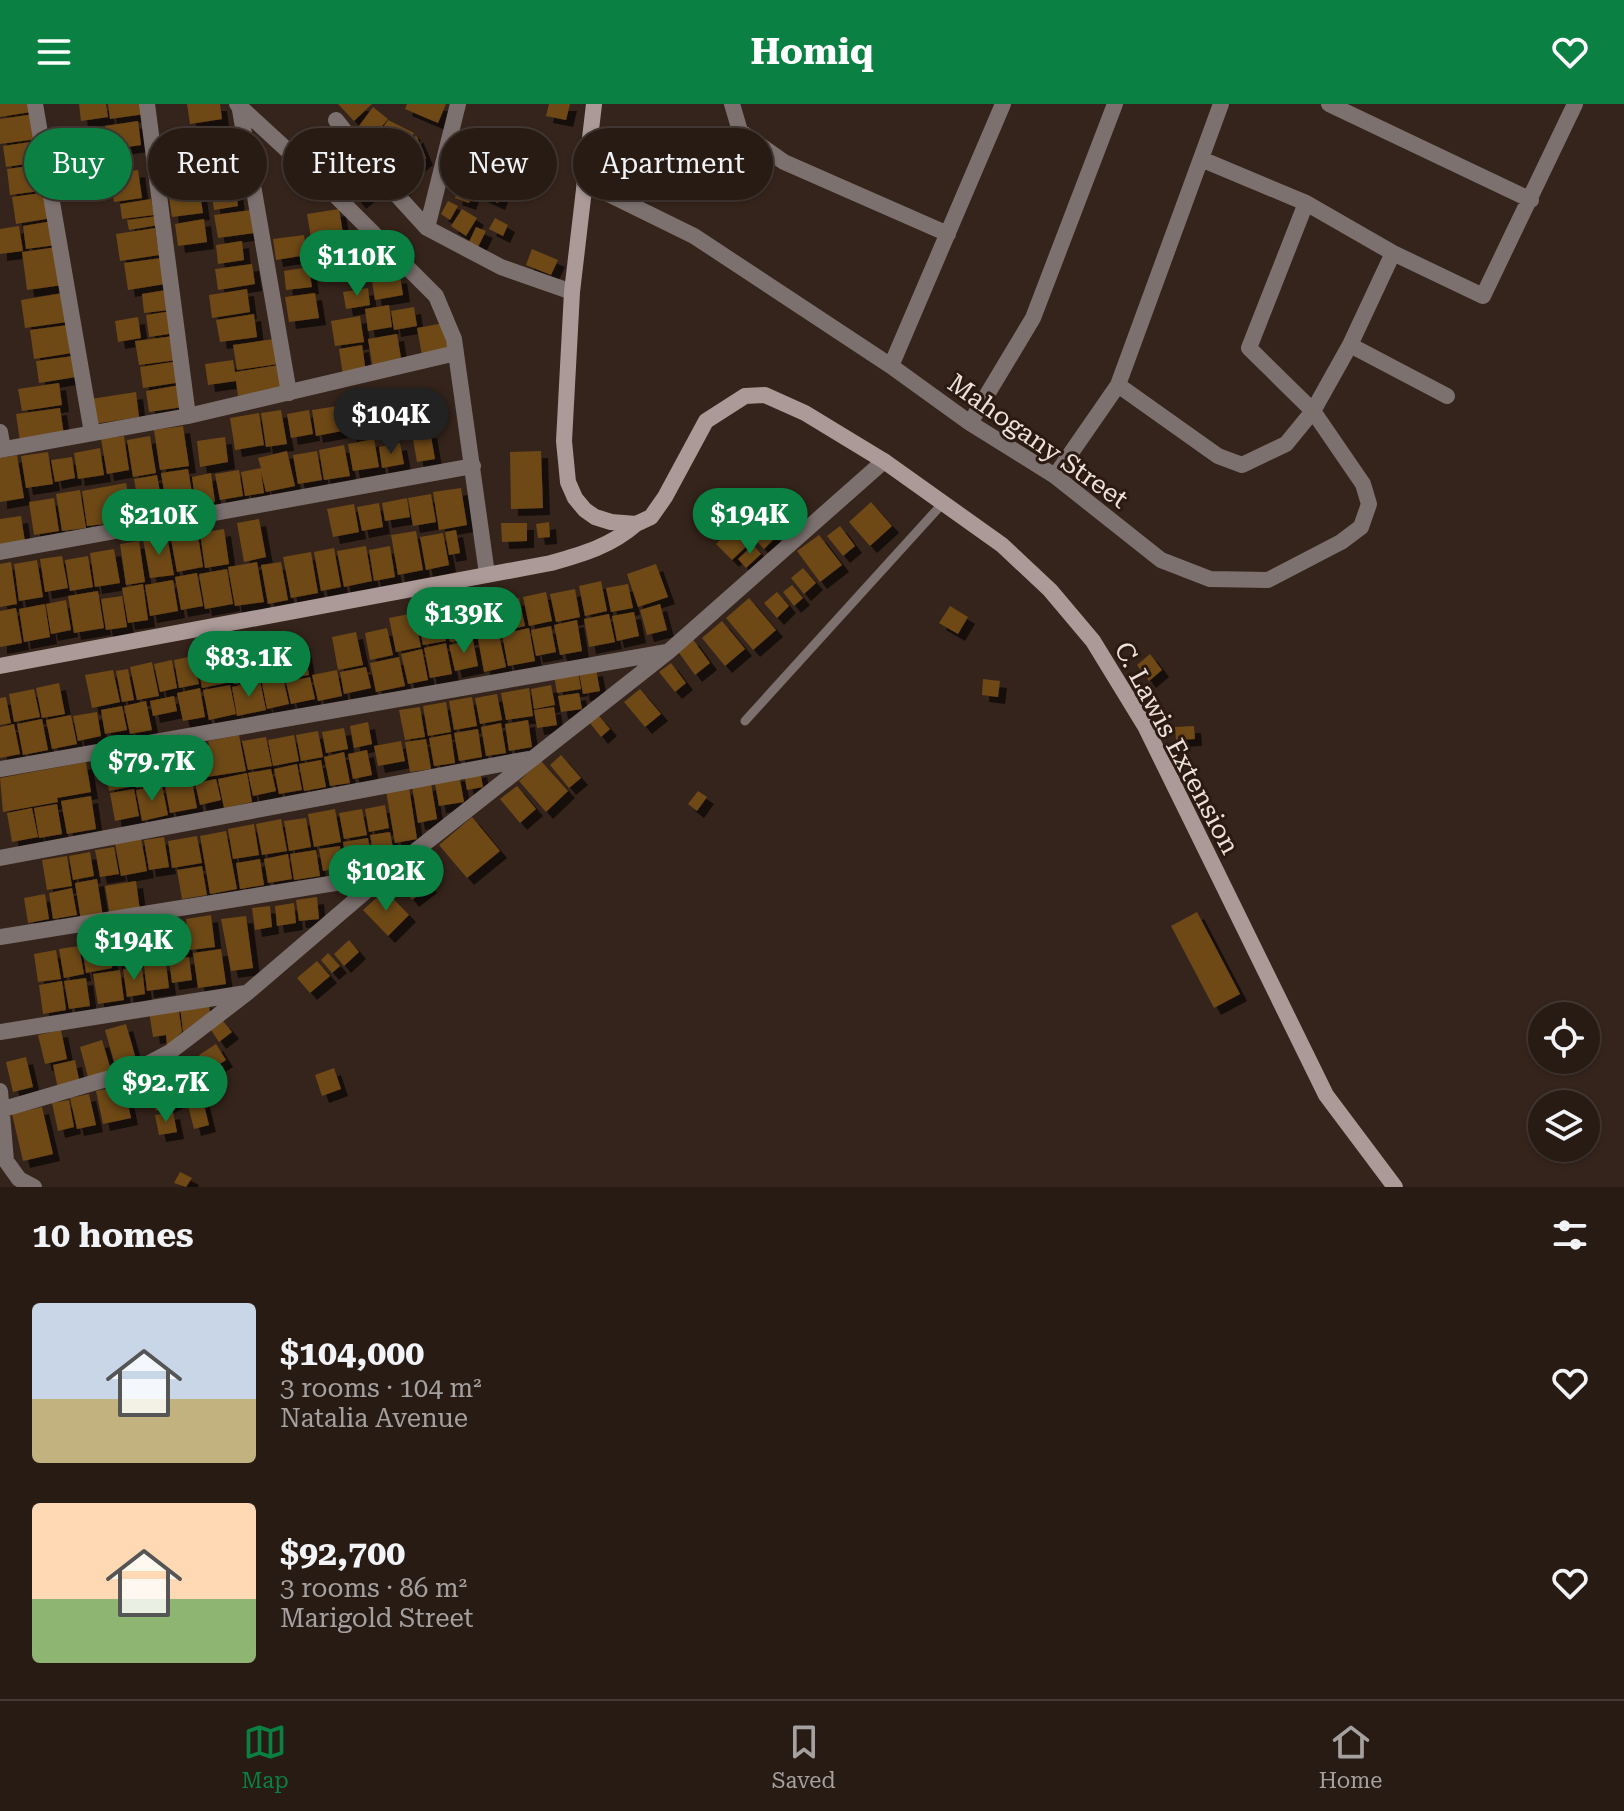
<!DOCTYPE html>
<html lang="en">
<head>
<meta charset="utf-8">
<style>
	:root { --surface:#281b14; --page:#30241d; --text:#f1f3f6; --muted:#a5a1a0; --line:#443934; --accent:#0b8043 }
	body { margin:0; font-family:"Roboto Serif",serif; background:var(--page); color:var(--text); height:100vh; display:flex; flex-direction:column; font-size:30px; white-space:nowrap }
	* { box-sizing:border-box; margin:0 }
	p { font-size:26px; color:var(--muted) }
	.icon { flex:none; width:44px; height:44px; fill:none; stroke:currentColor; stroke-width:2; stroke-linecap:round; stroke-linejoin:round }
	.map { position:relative; height:1083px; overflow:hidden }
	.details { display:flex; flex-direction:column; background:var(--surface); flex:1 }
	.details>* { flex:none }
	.hud { position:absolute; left:24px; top:24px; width:800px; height:72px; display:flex; gap:16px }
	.tools { position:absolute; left:1528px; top:898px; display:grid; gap:16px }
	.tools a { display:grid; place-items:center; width:72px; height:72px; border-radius:50%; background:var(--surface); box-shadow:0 2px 6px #0004,0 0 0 2px var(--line); font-size:40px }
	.price { position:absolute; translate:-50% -68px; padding:0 18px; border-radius:28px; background:var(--accent); color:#fff; font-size:26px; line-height:52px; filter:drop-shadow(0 2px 4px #0008) }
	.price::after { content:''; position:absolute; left:50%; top:48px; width:24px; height:18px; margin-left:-12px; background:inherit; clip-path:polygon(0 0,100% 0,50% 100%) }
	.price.selected { background:#222; color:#fff }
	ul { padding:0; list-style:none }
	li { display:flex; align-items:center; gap:24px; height:200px; padding:0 32px }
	li span { display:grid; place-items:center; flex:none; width:224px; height:160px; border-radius:8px; color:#555 }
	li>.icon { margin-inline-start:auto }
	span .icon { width:96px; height:96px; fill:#fffc; stroke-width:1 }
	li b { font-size:34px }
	h2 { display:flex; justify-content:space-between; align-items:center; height:96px; padding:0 32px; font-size:34px }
	.chip { padding:0 28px; border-radius:36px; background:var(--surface); box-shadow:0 2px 6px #0004,0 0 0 2px var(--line); font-size:28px; line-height:72px }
	.chip.selected { background:var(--accent); color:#fff }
	header { display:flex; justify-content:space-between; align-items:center; height:104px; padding:0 32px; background:var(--accent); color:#fff; font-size:36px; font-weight:700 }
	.dock { display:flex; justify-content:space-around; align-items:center; height:112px; border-top:2px solid var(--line); background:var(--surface); font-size:22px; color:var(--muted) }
	.dock a { display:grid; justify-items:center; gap:4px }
	.dock .selected { color:var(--accent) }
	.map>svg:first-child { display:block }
</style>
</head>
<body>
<header><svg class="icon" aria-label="menu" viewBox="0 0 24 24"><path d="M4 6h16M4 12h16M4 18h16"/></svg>Homiq<svg class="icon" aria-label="heart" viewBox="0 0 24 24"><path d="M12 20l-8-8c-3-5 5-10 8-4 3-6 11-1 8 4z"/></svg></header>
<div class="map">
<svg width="1624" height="1083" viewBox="0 0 1624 1083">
	<defs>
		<filter id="shadow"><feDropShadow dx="7" dy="7" stdDeviation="0" flood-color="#0009"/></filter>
	</defs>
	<rect width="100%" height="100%" fill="#35241b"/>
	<path fill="#6e4818" filter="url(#shadow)" d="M0,0H30L31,8L0,13Z
		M79,0H106L108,13L81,17Z
		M108,0H143L145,10L110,15Z
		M187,0H220L222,15L190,20Z
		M338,0H372L354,17Z
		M407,0H446L438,19L405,5Z
		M549,0H570L566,16L546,12Z
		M373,3L388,15L370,37L356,26Z
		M34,10L37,35L0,40V15Z
		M388,16L414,29L398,55L371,41Z
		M138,17L141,41L108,46L105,22Z
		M231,22L235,47L202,52L198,27Z
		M416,31L426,54L410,68L399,57Z
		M37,37L40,58L6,63L3,42Z
		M244,51L247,77L235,79L238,102L214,106L207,57Z
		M398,59L411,74L402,86L387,70Z
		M43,60L47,86L10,91L7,65Z
		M138,66L142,94L114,98L109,70Z
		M360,69L374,86L359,98L346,81Z
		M482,75L504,84L498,99L476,89Z
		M459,81L474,86L469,99L455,94Z
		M199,83L203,109L172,113L168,87Z
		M48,88L52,114L16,120L12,93Z
		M151,95L154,111L122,115L120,100Z
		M448,97L458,102L450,116L441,110Z
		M339,105L343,129L311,134L307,110Z
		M462,105L477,114L466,132L451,122Z
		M251,106L254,129L218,134L214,111Z
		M158,112L159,121L129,126L127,116Z
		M495,114L508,121L503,132L489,125Z
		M204,115L207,138L178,142L175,120Z
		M53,117L56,141L26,145L23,122Z
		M19,122L23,147L0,150V125Z
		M476,123L486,127L478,143L469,138Z
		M155,124L159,151L120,157L116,130Z
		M304,131L307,151L276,156L273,135Z
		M359,134L363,164L341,167L337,138Z
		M242,137L244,156L218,160L216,141Z
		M57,143L63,181L27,186L22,148Z
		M532,145L558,156L551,171L526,161Z
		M161,154L165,180L128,186L124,159Z
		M252,160L255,180L218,186L215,165Z
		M309,163L312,183L286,186L284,167Z
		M400,172L403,191L375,196L372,177Z
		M368,184L370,201L346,205L343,188Z
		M247,185L250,208L212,214L209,191Z
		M166,186L169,206L144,209L142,190Z
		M63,189L67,218L25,224L21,196Z
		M315,189L319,214L289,218L285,193Z
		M389,201L392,223L368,227L365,205Z
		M414,203L417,222L394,226L391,207Z
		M172,207L175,229L149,233L146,211Z
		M254,210L257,233L220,238L216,216Z
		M360,212L364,238L335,242L331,217Z
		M138,213L141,234L118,238L115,217Z
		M444,219L449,247L422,251L417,224Z
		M68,221L72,249L34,255L30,226Z
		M397,230L402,260L373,265L368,235Z
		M174,232L177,256L139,261L135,237Z
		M274,235L278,260L237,266L233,241Z
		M362,241L366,268L343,272L339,245Z
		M73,252L76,273L39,279L36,257Z
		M233,256L235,268L279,261L283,285L238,292L236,277L208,281L205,260Z
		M179,257L182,278L143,284L140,263Z
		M59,279L62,301L22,307L18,285Z
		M180,281L183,303L149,308L146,287Z
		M422,286L428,319L394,325L389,291Z
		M136,288L139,313L94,320L91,295Z
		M368,297L373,328L350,332L345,300Z
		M338,302L342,327L316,332L312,306Z
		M60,304L64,331L20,337L16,310Z
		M281,306L287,340L266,343L261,309Z
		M309,306L313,330L291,334L287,310Z
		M259,309L264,341L235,346L230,314Z
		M183,322L189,362L160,366L154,326Z
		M430,327L435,355L417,358L412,330Z
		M124,332L129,366L107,370L101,335Z
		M150,332L156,369L133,373L127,336Z
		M225,333L228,358L200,363L197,337Z
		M374,335L379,363L353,367L348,340Z
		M400,339L404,360L382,364L379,343Z
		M344,341L350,372L324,376L319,346Z
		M100,344L104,371L78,375L74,349Z
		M287,347L295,382L266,388L261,368L264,389L245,392L241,368L261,364L258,354Z
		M317,347L322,376L298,380L293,351Z
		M541,347L543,404L511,405L510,348Z
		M48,348L53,380L26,384L21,352Z
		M17,351L24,394L0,398V354Z
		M72,353L75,374L55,378L51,356Z
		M188,365L194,401L167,406L161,369Z
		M239,366L243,392L220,396L215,370Z
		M211,369L215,398L196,401L192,373Z
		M157,371L162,400L139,404L134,375Z
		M126,379L128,389L134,388L139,416L87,422L82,387Z
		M461,384L467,421L439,426L433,388Z
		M80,386L86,424L62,427L56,390Z
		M772,386L802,416L784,433L755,403Z
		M431,390L436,418L413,422L408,394Z
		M54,394L59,427L34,431L29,398Z
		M407,394L410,413L385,417L382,399Z
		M871,398L892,422L870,442L849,418Z
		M379,399L383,423L362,427L357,403Z
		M354,400L359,428L333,433L327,405Z
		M754,409L776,433L764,445L741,421Z
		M21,412L25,438L0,442V415Z
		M259,415L266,453L244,458L237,419Z
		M549,418L550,433L538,434L536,420Z
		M501,419H527V437L502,438Z
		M840,422L855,442L843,452L827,432Z
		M733,424L749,440L732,456L716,440Z
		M197,425L203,463L177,468L170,430Z
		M224,425L229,460L205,464L200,429Z
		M456,426L460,449L449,451L445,428Z
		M416,427L423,466L398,471L391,431Z
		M443,429L449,461L426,466L420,433Z
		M167,431L174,471L150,474L143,435Z
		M819,431L842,461L820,478L797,447Z
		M139,437L145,478L126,481L120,440Z
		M753,441L761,450L746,464L738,455Z
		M366,442L372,477L344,483L337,447Z
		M390,442L395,473L374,477L369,446Z
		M334,444L341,483L321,487L314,448Z
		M114,445L120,479L95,483L90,449Z
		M311,448L318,489L291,494L283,453Z
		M62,452L68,484L45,488L40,455Z
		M88,452L93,483L70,487L65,456Z
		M37,456L43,493L19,497L14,460Z
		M11,458L17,500L0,503V460Z
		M257,458L264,498L235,502L228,463Z
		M281,458L288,496L268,500L261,461Z
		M656,460L668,493L638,503L627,470Z
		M803,464L816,479L804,490L791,474Z
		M227,465L233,500L205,505L199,470Z
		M197,469L203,502L181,506L175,473Z
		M173,476L178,507L150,512L145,481Z
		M601,477L607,507L585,512L579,482Z
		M143,480L148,516L128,519L122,484Z
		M628,480L633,504L611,508L606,484Z
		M792,481L803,494L794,502L783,488Z
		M575,485L580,513L556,518L550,490Z
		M98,487L104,524L74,529L68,492Z
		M546,488L552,517L529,522L523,493Z
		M777,488L789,502L777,514L764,499Z
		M122,492L127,523L106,526L101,495Z
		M519,494L525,522L503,527L497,498Z
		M749,494L776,526L753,546L726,514Z
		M66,496L71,526L51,530L46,500Z
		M495,496L501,527L477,532L471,501Z
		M45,500L50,533L24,538L19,505Z
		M660,500L667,526L647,531L640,506Z
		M468,501L474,533L450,538L443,506Z
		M950,502L968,513L958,530L939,519Z
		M16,504L22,539L0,543V507Z
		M440,506L446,537L423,541L417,511Z
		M634,508L639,532L617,537L612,512Z
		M414,509L421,543L396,548L389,514Z
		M609,510L615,538L589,543L584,515Z
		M577,516L582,547L560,551L554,521Z
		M722,517L745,545L725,562L702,534Z
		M551,522L556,548L536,552L531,526Z
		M387,524L393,551L370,556L365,529Z
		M529,524L535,557L508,562L502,530Z
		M356,528L363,561L338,566L332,533Z
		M499,531L506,563L484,568L478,535Z
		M692,534L710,559L695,571L677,546Z
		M473,536L478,562L455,567L449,541Z
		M303,537L309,571L287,575L280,542Z
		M446,539L452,570L430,574L424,544Z
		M251,541L258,575L234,580L227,546Z
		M276,542L282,572L262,576L256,546Z
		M224,544L231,578L202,584L196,549Z
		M422,545L428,576L408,580L401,550Z
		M1150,550L1162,566L1149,577L1137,561Z
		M193,552L199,580L179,584L174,556Z
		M399,553L405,582L376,588L370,559Z
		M172,556L177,584L160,588L154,560Z
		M152,558L159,592L137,596L130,563Z
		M671,559L686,579L675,588L659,568Z
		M366,563L371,584L344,590L340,568Z
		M128,565L134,596L122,598L116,567Z
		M596,565L600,587L583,590L579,568Z
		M113,566L120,598L92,604L85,571Z
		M337,566L342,592L318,597L312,571Z
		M578,567L581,585L557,589L554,571Z
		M310,573L315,595L291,600L286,578Z
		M283,574L289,600L267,605L262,579Z
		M983,575L1000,577L998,593L982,591Z
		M260,577L266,606L237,612L232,583Z
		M59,579L65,610L42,614L36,584Z
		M230,581L236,610L209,616L203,586Z
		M551,581L555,601L534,605L531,585Z
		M200,584L205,613L183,617L177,589Z
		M529,584L533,612L506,616L501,589Z
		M34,585L40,613L14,618L9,590Z
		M640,585L661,610L645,623L624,598Z
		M579,589L582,605L561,608L558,592Z
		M497,590L502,616L480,620L475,594Z
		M174,592L177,607L153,612L150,597Z
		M6,593L11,619L0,621V594Z
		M472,593L477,622L454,626L449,597Z
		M146,597L152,626L130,630L124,602Z
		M446,598L451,628L428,632L423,602Z
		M122,602L127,626L105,630L101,606Z
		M420,603L425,633L405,636L399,606Z
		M554,603L557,621L537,624L534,606Z
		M97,608L101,632L78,637L73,612Z
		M71,611L77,640L52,645L46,616Z
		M599,612L610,625L601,633L590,619Z
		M42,615L48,646L23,651L17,620Z
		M528,616L532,643L509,647L505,620Z
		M368,618L372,640L354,644L350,622Z
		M501,619L506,649L486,652L481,623Z
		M14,620L20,650L0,654V623Z
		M1194,622L1195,635L1176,636L1175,623Z
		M344,624L348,645L326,649L322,628Z
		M478,625L482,653L459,657L454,629Z
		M318,627L323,653L301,657L296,631Z
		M451,630L455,659L434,662L429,634Z
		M239,631L246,667L187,676L181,647L209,641L208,637Z
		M294,631L299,657L273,662L268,636Z
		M266,633L272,662L248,666L242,637Z
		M426,635L431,665L410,668L405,638Z
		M401,637L405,657L378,662L374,642Z
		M367,646L372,671L353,675L348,650Z
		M344,648L350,679L330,682L324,653Z
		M180,649L185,674L164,678L159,654Z
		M156,650L162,678L136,684L131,655Z
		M561,651L581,674L569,684L550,661Z
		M129,656L134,682L109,687L104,661Z
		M321,656L326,683L304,687L299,660Z
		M541,657L568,687L546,708L519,677Z
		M86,658L91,688L57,694L58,698L3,708L0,674Z
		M297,660L302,686L279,690L274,665Z
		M271,665L276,687L253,692L248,669Z
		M480,666L483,683L467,686L464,669Z
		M247,669L252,698L224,704L218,675Z
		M459,670L464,698L439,702L434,674Z
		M216,675L221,696L200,701L195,679Z
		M192,677L197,704L170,709L165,682Z
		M431,679L437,715L418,719L412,682Z
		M162,681L168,711L142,717L136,686Z
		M517,682L536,705L520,719L500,695Z
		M409,683L417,735L395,739L386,687Z
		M134,685L139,712L115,717L110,689Z
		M698,687L707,693L697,707L688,700Z
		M91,692L96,725L67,730L61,697Z
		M57,700L62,730L39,734L34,704Z
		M385,701L389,724L369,728L365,705Z
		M32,704L38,733L12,738L7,709Z
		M335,705L341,738L314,743L308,710Z
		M362,705L367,731L344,735L339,709Z
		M472,713L500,747L467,774L439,741Z
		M306,714L311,743L289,747L284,717Z
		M281,715L287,747L262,751L256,720Z
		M254,720L259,751L233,755L228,725Z
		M226,727L237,785L210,790L200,732Z
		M390,728L395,755L375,759L370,731Z
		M197,732L202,759L172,764L168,737Z
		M164,733L169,763L149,766L144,736Z
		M141,734L147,767L121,772L115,739Z
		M368,734L373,765L348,769L343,738Z
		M340,742L343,763L323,767L319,745Z
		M114,743L119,770L100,773L95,746Z
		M316,746L320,772L294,776L290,750Z
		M90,748L94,772L73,776L69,752Z
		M288,750L292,775L268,779L264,755Z
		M67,752L72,782L47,786L42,756Z
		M260,755L264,781L240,785L236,759Z
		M202,762L207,791L182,795L177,766Z
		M418,766L430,782L412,796L400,780Z
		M97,775L103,813L81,817L75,779Z
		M136,777L140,807L110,812L105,782Z
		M72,784L77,811L53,815L49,789Z
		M385,786L409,811L388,832L363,806Z
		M45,790L49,815L28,819L24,794Z
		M317,793L319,815L299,817L296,796Z
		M294,799L296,819L277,822L275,802Z
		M270,802L272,823L255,826L252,804Z
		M1197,808L1240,890L1214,904L1171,822Z
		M211,811L215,843L190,846L186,815Z
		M246,812L253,864L231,867L221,815Z
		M183,824L186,846L168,849L165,826Z
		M135,828L139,856L115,860L111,832Z
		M161,829L165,852L142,855L138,833Z
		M107,832L112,864L86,869L81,837Z
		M349,836L359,848L344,862L334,850Z
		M79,842L84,870L64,874L59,845Z
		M221,845L226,880L198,884L193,849Z
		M56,846L61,875L38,878L34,850Z
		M328,849L340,862L332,869L321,856Z
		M189,853L192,876L172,879L169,856Z
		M317,857L330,872L310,889L297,874Z
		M166,859L169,884L147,887L144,862Z
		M142,863L145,890L127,893L123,865Z
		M120,866L124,896L98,900L93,870Z
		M86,874L90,902L69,905L64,877Z
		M62,877L66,906L43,910L39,881Z
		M208,897L210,908L183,928L180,902Z
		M178,902L182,928L167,942L166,931L153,933L149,907Z
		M223,917L232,928L219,938L211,926Z
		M126,920L138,962L117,968L105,926Z
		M61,926L67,955L45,960L38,931Z
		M102,936L111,966L88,973L80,943Z
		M216,940L226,956L209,967L199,951Z
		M26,953L33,983L13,988L6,958Z
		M184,955L198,979L181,989L167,965Z
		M75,956L80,980L58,985L53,961Z
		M334,964L341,985L322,992L315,971Z
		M164,970L176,998L156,1007L144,978Z
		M124,981L131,1014L103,1020L96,987Z
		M89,990L96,1021L77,1025L70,994Z
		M202,993L209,1021L194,1025L187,997Z
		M69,996L74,1023L58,1027L52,999Z
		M42,1003L53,1050L23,1057L12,1010Z
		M173,1008L177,1028L159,1031L155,1011Z
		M180,1068L192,1074L186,1083L174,1079Z"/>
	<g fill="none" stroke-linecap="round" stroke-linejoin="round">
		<path stroke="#7c716f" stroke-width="9" d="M745,617L943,399"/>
		<path stroke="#7c716f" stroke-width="16" d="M35,0L92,329
			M147,0L188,312
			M237,0L324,80L436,192L454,235L487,470
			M732,0L740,27L784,58L948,130
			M1329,0L1531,96
			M240,6L289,289
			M336,16L385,78L427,124L501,163L572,188
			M1201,55L1306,99L1393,149L1483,192L1575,0
			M584,78L694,132L891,262L970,319L1055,372L1161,456L1210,475L1268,476L1341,438L1361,423L1369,400L1363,380L1313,307L1249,244L1306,99
			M427,124L458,0
			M1350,241L1447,292
			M891,262L1003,0
			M1118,281L1218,352L1242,361L1286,340L1313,307L1350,241L1393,149
			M970,319L1033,214L1115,0
			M0,328L3,345
			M0,346L188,312L456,249
			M1055,372L1118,281L1221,0
			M0,448L473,362
			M0,665L667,548
			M0,754L528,655
			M0,833L385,771
			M0,928L246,889
			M0,987L6,1057L19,1075L34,1083
			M0,1006L134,967L170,948L247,889L386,770L668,548L884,357"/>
		<path stroke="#ab9a97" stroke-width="16" d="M594,0L572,188L564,337L568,378L575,394L585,406L595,413L611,418L636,420L651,413L665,393L706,317L745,292L765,291L805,309L884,357L1002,441L1050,486L1093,537L1145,622L1326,991L1395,1083
			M0,562L551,459C583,450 611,442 636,420"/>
	</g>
	<g text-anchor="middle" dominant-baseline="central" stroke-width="6" stroke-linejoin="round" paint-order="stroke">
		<g font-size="26" fill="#ede1db" stroke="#2b1a11">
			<text transform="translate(1038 337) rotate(35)">Mahogany Street</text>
			<text transform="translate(1177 644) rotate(62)">C. Lawis Extension</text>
		</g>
	</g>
</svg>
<div class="tools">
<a><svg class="icon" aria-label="locate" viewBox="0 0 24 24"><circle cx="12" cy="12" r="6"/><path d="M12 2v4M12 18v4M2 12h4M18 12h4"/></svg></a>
<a><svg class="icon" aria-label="layers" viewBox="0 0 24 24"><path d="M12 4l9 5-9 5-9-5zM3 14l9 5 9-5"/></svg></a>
</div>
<b class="price" style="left:357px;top:194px">$110K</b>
<b class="price selected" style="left:391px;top:352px">$104K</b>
<b class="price" style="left:750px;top:452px">$194K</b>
<b class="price" style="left:159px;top:453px">$210K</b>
<b class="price" style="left:464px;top:551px">$139K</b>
<b class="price" style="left:249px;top:595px">$83.1K</b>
<b class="price" style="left:152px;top:699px">$79.7K</b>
<b class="price" style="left:386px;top:809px">$102K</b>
<b class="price" style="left:134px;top:878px">$194K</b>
<b class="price" style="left:166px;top:1020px">$92.7K</b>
<div class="hud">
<a class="chip selected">Buy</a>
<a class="chip">Rent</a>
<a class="chip">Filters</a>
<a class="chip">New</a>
<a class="chip">Apartment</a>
</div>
</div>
<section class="details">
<h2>10 homes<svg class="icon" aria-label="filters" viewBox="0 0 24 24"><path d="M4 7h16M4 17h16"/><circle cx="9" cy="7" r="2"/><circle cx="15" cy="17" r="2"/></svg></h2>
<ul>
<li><span style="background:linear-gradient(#c9d6e8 60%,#c2b280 0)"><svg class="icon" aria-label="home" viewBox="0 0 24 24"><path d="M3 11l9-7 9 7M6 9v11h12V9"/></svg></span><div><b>$104,000</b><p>3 rooms · 104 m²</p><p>Natalia Avenue</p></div><svg class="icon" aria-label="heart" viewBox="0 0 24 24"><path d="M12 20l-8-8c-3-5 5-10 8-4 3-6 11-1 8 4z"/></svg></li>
<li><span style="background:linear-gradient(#ffd9b3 60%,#8fb573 0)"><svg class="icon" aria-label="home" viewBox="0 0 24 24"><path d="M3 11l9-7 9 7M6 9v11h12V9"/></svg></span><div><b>$92,700</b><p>3 rooms · 86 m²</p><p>Marigold Street</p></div><svg class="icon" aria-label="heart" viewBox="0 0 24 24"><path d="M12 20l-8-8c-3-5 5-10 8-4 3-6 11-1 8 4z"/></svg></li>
</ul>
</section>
<nav class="dock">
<a class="selected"><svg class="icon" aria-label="map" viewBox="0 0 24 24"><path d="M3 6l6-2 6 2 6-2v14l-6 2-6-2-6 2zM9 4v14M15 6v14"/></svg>Map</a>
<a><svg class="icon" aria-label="saved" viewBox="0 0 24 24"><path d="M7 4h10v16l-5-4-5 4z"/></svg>Saved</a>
<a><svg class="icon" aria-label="home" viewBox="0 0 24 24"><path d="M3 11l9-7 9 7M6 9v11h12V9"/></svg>Home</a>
</nav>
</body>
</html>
